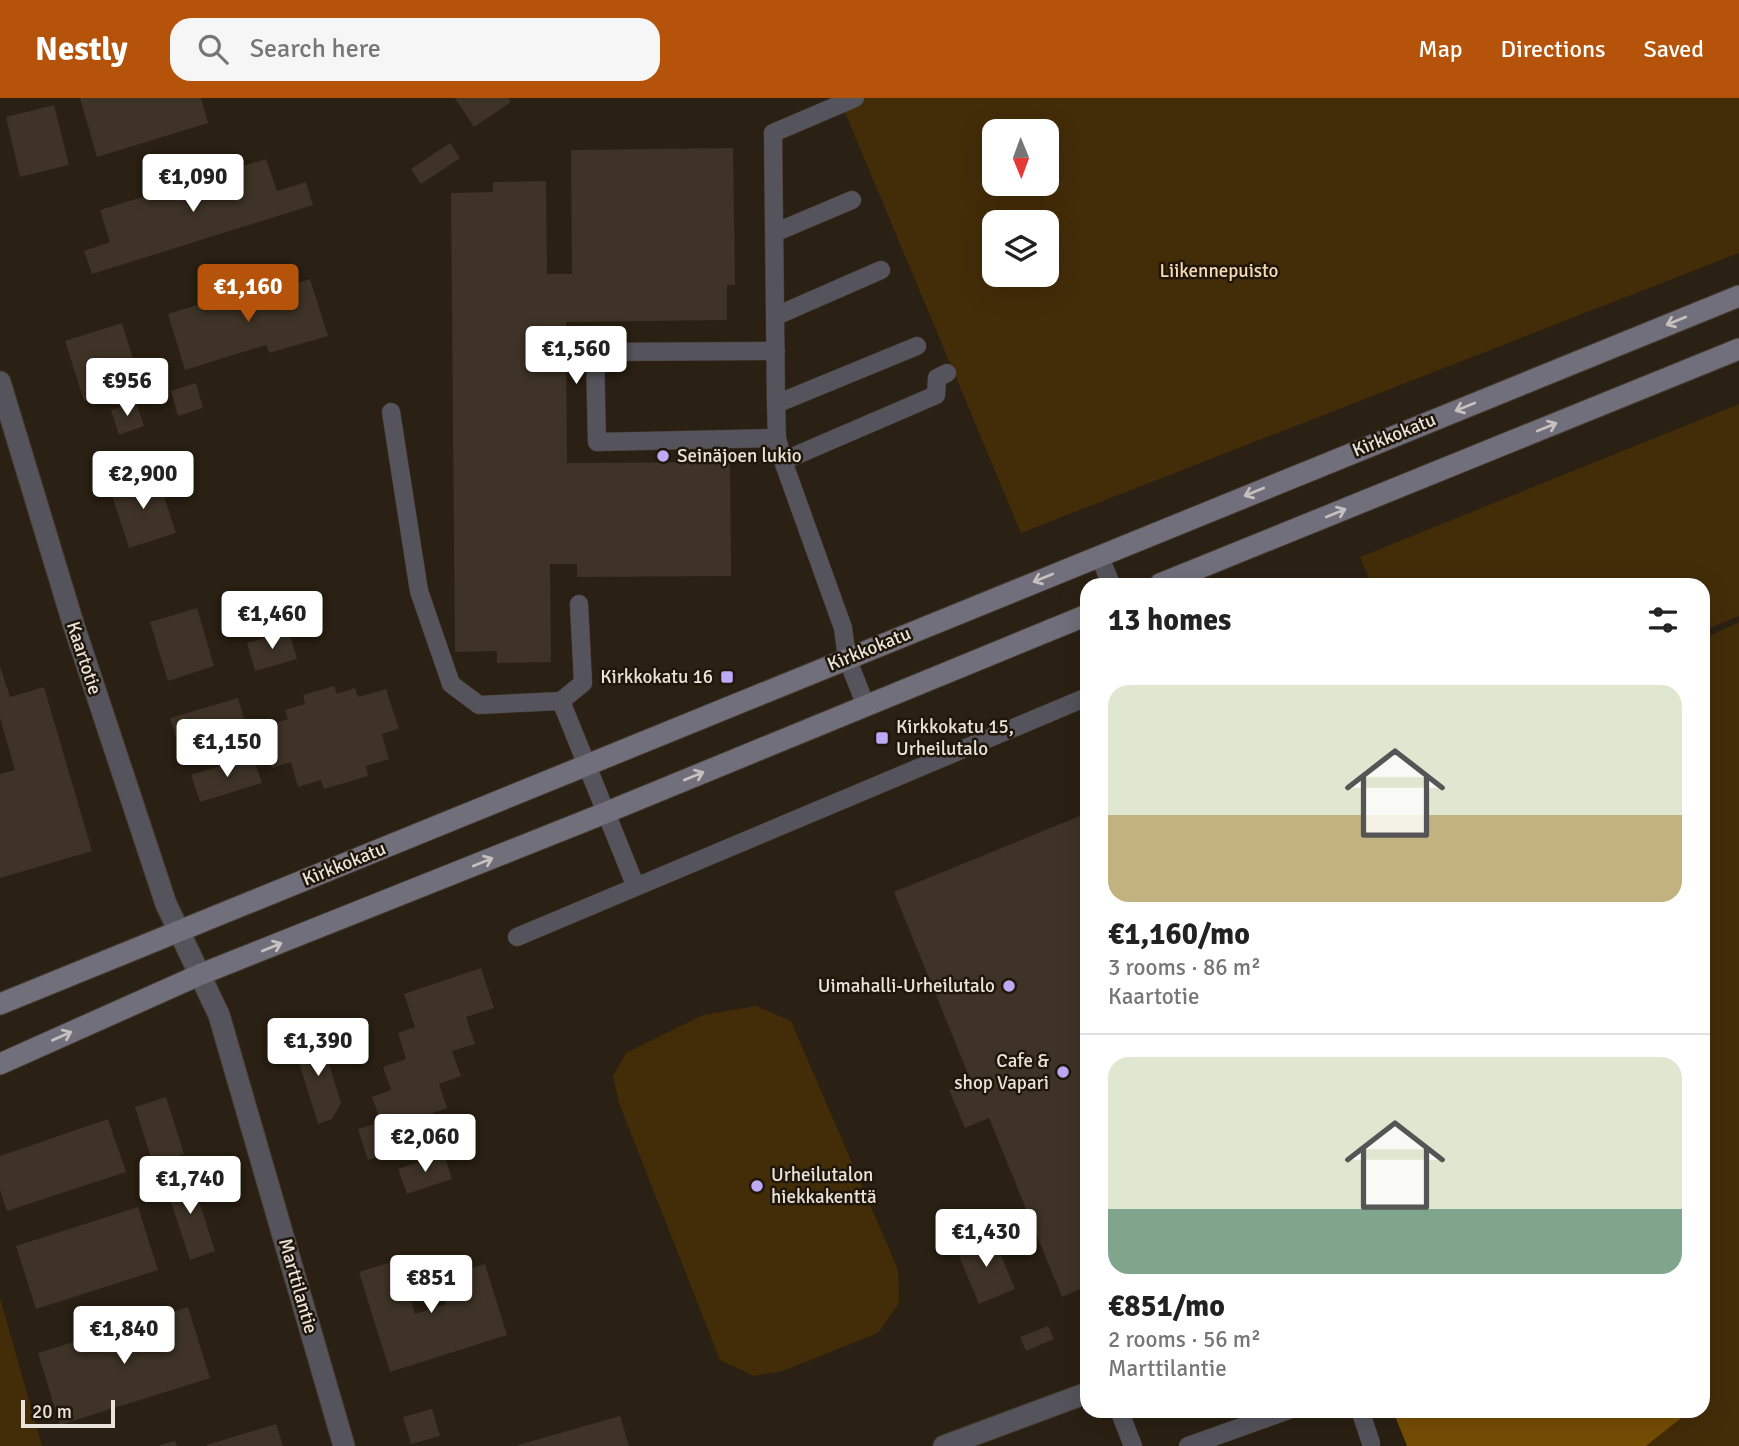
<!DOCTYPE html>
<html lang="en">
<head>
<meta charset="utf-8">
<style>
	:root { --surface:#fff; --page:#f6f6f6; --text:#222; --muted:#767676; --line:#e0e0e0; --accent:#b45309 }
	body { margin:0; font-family:Signika,sans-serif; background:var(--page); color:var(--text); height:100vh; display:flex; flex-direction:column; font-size:26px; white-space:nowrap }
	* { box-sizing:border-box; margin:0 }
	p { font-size:23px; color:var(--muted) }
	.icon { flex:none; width:38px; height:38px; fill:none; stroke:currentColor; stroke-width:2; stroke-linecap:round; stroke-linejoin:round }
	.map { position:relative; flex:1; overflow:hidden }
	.details { position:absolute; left:1080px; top:480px; width:630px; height:840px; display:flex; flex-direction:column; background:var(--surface); border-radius:21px; box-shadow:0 7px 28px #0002 }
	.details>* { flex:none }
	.needle { width:46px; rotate:179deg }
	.buttons { position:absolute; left:982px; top:21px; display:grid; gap:14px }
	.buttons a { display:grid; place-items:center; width:77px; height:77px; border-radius:14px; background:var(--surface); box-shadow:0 7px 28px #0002; font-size:35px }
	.scale { position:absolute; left:21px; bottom:18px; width:94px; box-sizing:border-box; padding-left:7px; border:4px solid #eae3db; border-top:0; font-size:19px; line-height:24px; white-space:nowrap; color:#eae3db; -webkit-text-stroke:5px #20170a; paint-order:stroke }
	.price { position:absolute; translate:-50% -60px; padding:0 16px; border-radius:7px; background:#fff; color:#222; font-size:23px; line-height:46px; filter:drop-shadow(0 2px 4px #0008) }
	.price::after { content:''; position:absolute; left:50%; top:42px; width:21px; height:16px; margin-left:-10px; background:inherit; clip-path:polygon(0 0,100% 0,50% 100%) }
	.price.current { background:var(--accent); color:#fff }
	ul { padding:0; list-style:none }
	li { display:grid; align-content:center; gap:14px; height:371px; padding:0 28px }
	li+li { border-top:2px solid var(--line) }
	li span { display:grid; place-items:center; height:217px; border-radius:21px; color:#555 }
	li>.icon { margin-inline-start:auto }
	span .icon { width:126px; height:126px; fill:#fffc; stroke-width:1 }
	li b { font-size:30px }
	h2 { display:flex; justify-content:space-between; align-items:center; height:84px; padding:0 28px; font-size:30px }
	header { display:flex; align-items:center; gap:42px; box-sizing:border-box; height:98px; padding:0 35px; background:var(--accent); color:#fff }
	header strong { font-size:33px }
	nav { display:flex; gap:38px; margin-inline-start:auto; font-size:24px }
	.search { width:490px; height:63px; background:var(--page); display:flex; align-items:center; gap:18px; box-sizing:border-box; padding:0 24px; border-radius:21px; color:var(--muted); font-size:26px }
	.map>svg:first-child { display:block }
</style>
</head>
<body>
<header>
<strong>Nestly</strong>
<div class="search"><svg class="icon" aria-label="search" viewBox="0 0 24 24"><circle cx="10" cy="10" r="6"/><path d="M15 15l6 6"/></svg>Search here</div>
<nav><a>Map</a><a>Directions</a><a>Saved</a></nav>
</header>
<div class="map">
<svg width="1739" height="1348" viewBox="0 0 1739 1348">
	<rect width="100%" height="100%" fill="#2a2013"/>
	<path fill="#432c08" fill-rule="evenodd" d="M839,0H1739V155L1021,435ZM994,33H1046V86H994ZM994,124H1046V177H994Z
		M1739,306V518L1703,533V486H1371L1360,459Z
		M1739,524V1348H1646L1690,1313L1703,1312V541Z
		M756,908L791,923L898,1172L899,1205L878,1235L783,1273L754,1278L720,1262L619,1005L613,978L626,955L703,917Z
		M0,1200L42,1348H0Z"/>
	<path fill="#764e04" d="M1393,1313L1690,1312V1313L1646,1348H1407Z"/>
	<path fill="#3e3326" d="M80,0H201L208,25L97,59Z
		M455,0H508L511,4L474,29Z
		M54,7L69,67L20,79L6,19Z
		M450,45L460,60L421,86L411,71Z
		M733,50L735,187H727V222L566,224L567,365L730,364L731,478L577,479V466H550L551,564L497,565V553L455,554L451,95L493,94V84L546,83L547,176H572L571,52Z
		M266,61L277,93L306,84L313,107L92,176L84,153L110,144L100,112Z
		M310,181L328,238L269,255L266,247L185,272L168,216L249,191L252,199Z
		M122,225L141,286L84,303L65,243Z
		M196,285L203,310L178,318L171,293Z
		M136,304L144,328L119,337L111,312Z
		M157,376L176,435L129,450L110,391Z
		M197,510L214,568L168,583L150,524Z
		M289,533L297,561L255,573L247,545Z
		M0,568L10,599L44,589L92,753L0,780V676L15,672L0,620Z
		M334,588L337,596L355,590L358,599L386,591L399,631L382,636L389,661L366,668L368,678L324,691L321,682L298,689L291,664L272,670L260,630L288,621L285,612L305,606L303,597Z
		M238,600L246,627L178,647L170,620Z
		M253,658L262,685L200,704L191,677Z
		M1087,715V1188L1062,1199L989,1020L965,1030L949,992L971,983L894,794Z
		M481,870L494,910L466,919L475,946L452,953L461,978L439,986L447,1010L425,1018L433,1041L368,1062L358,1031L381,1024L372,999L391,992L383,969L406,961L398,935L415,929L404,896Z
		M320,937L341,1005L332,1021L318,1026L293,945Z
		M166,999L184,1056L153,1066L135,1009Z
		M108,1021L126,1074L7,1113L0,1092V1058Z
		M444,1056L452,1081L407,1096L398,1071Z
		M190,1075L215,1153L190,1162L164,1083Z
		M138,1109L158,1172L36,1211L16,1148Z
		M992,1136L1015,1191L979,1206L956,1151Z
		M398,1162L415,1216L446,1206L438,1181L485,1166L507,1237L390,1274L359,1174Z
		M188,1209L210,1280L60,1327L38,1255Z
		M1048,1228L1054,1241L1026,1253L1020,1239Z
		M432,1311L440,1338L411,1346L403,1319Z
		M620,1318L629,1348H518V1347Z
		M276,1326L283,1348H207V1347Z
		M175,1343L177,1348H160V1347Z"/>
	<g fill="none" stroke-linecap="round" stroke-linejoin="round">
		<g stroke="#453b2f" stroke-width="19">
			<path id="service" d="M855,0L773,35L776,306L777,340L783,363L843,530L847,560L866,608
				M774,135L852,102
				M776,218L881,172
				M776,253L595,254L597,344L777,340
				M776,306L917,248
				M391,314L419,493L451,586L479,607L561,603
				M783,363L936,297L937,280L947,275
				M1099,457L1111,486
				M579,506L583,585L561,603L636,789
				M517,839L1087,599
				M1119,1312L1133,1348
				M1360,1312L1371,1345
				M1188,1348L1289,1312"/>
		</g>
		<g stroke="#453b2f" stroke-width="23">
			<path id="minor" d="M0,284L73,525L166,806L219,917L344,1348
				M944,1348L1087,1295"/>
		</g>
		<g stroke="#453b2f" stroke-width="23">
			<path id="secondary" d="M1160,486L1739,251
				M0,906L1739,198
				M0,966L199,877L605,715L1087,517"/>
		</g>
		<use href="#service" stroke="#55535b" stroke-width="18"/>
		<use href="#minor" stroke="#55535b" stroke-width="21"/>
		<use href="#secondary" stroke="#716f7b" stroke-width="21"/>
	</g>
	<defs><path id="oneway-shaft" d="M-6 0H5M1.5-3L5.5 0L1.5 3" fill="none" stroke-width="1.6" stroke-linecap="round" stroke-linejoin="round" transform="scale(1.75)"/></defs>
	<g stroke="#c6c0be">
		<use href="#oneway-shaft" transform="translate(1676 223) rotate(158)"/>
		<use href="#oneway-shaft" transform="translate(1465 309) rotate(158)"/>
		<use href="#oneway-shaft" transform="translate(1547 329) rotate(-22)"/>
		<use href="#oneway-shaft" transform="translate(1254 394) rotate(158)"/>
		<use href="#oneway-shaft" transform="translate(1336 415) rotate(-22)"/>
		<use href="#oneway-shaft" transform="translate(1043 480) rotate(158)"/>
		<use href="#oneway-shaft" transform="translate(694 678) rotate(-22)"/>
		<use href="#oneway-shaft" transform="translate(483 764) rotate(-22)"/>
		<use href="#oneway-shaft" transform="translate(272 849) rotate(-22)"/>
		<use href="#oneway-shaft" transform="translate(62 938) rotate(-24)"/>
	</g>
	<g fill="#bda9f5" stroke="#20170a" stroke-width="2.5">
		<circle cx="663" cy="358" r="7"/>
		<rect x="720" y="572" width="14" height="14" rx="3.5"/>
		<rect x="875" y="633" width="14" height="14" rx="3.5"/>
		<circle cx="1009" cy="888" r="7"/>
		<circle cx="1063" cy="974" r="7"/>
		<circle cx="757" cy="1088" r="7"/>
	</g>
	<g text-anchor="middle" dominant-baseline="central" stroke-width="5" stroke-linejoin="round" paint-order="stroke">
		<g font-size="19" fill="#f8dbb5" stroke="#20170a">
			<text x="1219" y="173">Liikennepuisto</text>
		</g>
		<g font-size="19" fill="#eae3db" stroke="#20170a">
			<text transform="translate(1394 337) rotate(-22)">Kirkkokatu</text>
			<text transform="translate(869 551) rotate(-22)">Kirkkokatu</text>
			<text transform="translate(84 560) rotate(72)">Kaartotie</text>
			<text transform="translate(344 766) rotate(-22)">Kirkkokatu</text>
			<text transform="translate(298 1188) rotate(74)">Marttilantie</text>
		</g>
		<g font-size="19" fill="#eae3db" stroke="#20170a" text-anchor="start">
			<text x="677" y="358">Seinäjoen lukio</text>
			<text x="713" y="579" text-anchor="end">Kirkkokatu 16</text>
			<text x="896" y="629">Kirkkokatu 15,<tspan x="896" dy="22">Urheilutalo</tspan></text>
			<text x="995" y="888" text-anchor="end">Uimahalli-Urheilutalo</text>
			<text x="1049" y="963" text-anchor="end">Cafe &amp;<tspan x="1049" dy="22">shop Vapari</tspan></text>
			<text x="771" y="1077">Urheilutalon<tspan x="771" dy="22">hiekkakenttä</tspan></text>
		</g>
	</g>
</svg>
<div class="buttons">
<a><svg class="needle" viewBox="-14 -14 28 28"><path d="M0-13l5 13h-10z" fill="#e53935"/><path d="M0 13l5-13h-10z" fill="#767676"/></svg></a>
<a><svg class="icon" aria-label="layers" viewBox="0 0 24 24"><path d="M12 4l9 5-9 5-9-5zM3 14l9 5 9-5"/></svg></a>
</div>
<div class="scale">20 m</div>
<b class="price" style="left:193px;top:116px">€1,090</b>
<b class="price current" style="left:248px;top:226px">€1,160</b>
<b class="price" style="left:576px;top:288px">€1,560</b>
<b class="price" style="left:127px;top:320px">€956</b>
<b class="price" style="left:143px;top:413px">€2,900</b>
<b class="price" style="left:272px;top:553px">€1,460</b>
<b class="price" style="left:227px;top:681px">€1,150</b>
<b class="price" style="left:318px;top:980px">€1,390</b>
<b class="price" style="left:425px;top:1076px">€2,060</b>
<b class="price" style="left:190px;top:1118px">€1,740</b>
<b class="price" style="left:986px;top:1171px">€1,430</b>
<b class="price" style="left:431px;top:1217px">€851</b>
<b class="price" style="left:124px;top:1268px">€1,840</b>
<section class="details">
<h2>13 homes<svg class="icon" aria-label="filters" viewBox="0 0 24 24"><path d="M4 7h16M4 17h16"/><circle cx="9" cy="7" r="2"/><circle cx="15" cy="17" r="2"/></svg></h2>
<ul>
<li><span style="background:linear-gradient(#dfe7d0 60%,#c2b280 0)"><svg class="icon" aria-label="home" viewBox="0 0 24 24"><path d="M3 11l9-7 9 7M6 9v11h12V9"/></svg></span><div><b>€1,160/mo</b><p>3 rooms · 86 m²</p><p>Kaartotie</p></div></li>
<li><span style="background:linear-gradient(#dfe7d0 70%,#7fa58c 0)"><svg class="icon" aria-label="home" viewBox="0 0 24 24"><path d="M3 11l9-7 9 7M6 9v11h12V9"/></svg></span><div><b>€851/mo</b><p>2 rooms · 56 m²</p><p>Marttilantie</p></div></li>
</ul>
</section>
</div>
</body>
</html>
